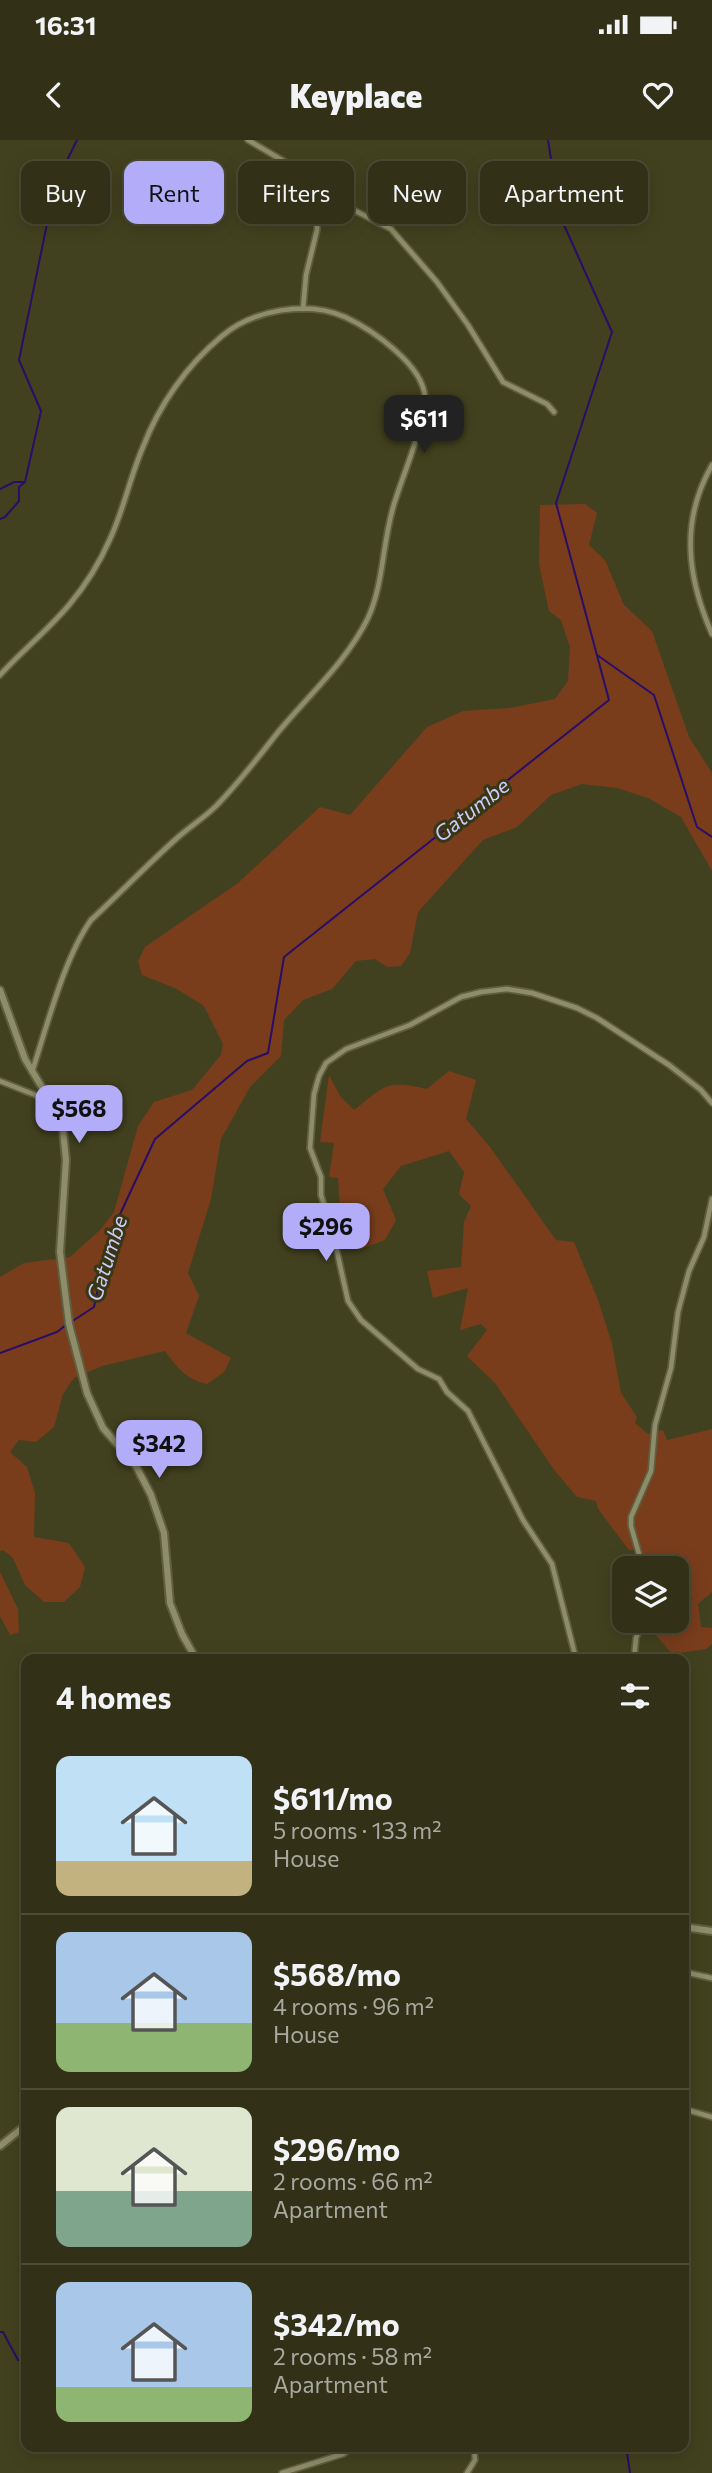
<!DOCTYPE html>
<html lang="en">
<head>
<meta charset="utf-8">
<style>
	:root { --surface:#323117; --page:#3a3920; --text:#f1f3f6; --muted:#a8a9a1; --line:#4d4c36; --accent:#b3adf9 }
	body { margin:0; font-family:Commissioner,sans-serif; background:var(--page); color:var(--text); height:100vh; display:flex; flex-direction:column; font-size:26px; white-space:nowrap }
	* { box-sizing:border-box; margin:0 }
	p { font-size:23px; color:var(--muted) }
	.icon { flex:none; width:38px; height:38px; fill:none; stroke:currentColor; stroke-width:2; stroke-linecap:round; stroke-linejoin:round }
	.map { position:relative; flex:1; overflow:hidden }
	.sheet { position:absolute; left:21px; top:1514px; width:668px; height:798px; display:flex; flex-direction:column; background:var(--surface); border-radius:14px; box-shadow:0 4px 18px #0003,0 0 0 2px var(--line) }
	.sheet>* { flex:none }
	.banner { position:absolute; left:21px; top:21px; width:670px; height:63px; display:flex; gap:14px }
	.tools { position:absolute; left:612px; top:1416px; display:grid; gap:14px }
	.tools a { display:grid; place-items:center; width:77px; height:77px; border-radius:14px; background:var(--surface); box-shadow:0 4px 18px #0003,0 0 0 2px var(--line); font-size:35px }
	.price { position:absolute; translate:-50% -60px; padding:0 16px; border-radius:14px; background:var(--accent); color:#111; font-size:23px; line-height:46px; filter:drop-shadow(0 2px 4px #0008) }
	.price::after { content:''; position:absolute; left:50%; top:42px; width:21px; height:16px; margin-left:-10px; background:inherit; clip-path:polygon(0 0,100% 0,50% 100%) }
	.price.selected { background:#222; color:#fff }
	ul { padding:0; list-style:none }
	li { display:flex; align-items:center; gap:21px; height:175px; padding:0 35px }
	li+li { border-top:2px solid var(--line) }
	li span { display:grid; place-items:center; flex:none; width:196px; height:140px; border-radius:14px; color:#555 }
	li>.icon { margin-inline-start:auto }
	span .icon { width:84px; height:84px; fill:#fffc; stroke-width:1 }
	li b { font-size:30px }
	h2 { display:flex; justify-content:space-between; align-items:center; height:84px; padding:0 35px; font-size:30px }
	.pill { padding:0 24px; border-radius:14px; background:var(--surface); box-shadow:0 4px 18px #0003,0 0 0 2px var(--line); font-size:24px; line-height:63px }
	.pill.selected { background:var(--accent); color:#111 }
	.status { display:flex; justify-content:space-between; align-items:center; height:49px; padding:0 35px; background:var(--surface); direction:ltr }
	.status svg { height:19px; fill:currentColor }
	header { display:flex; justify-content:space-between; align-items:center; height:91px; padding:0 35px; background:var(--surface); font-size:32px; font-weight:800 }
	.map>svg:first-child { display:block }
</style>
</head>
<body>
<div class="status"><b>16:31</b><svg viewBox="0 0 49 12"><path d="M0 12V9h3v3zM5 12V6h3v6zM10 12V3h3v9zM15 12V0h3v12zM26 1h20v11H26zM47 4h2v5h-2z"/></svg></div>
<header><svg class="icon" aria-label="back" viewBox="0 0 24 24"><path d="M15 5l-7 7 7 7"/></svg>Keyplace<svg class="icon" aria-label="heart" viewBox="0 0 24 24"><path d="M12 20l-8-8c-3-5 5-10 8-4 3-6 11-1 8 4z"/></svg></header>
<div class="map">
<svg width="712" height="2333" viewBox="0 0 712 2333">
	<rect width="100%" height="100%" fill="#42411f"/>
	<path fill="#793d1c" d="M585,364L597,373L589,405L605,420L624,465L652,491L689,597L712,633V731L681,677L648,658L617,648L582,644L551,655L517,687L483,700L418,772L410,813L401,826L387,827L375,819L356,821L332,849L303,860L284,880L281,916L250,947L221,999L211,1059L188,1133L199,1156L186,1193L231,1218L224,1232L207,1244C186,1239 178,1229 165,1211L102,1226L74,1238L63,1254L54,1287L36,1302L19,1300L10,1312L27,1327L35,1353L34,1397L69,1403L85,1427L80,1447L64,1462H44L25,1445L13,1418L3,1410L0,1411V1137L24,1123L70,1117L101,1089L114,1072L138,986L154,962L192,950L221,915L223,904L204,866L177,849L142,835L138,821L145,807L238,743L320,667L350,675L427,587L463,571L510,568L555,559L568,541L570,507L561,480L549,471L539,424L540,365Z
		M449,931L476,940L466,979L490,1007L556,1100L574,1102L598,1160L612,1204L621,1253L637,1277L635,1283L648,1294L663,1290L667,1300L712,1289V1452L698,1464L701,1487L712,1488V1504L706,1509L672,1514L655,1494L662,1481L677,1480V1463L692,1459L686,1442L677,1441V1428H646L637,1410H629L598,1369L596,1361L577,1357L555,1331L495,1243L467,1216L487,1190L481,1184L460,1190L468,1148L433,1158L427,1131L461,1127L464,1082L471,1066L459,1054L464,1032L449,1011L401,1026L383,1049L396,1080L385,1100L361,1109L357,1091L369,1082L357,1070H340L338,1038L329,1037L334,1003L320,1002L329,935L340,956L354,970C387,945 384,940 427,949Z
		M0,1432L18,1469L19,1492L10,1495L0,1476Z"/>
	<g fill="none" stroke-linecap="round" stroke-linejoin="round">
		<path stroke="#290d68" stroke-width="2" d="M0,349L14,342H25
			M0,379L5,377L19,361V347L25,342L41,271L19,220L55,45L77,0
			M597,515L654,555L697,687L712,697
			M71,1182L94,1167L109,1098L155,999L247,921L268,913L284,817L609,560L556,363L612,192L560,76L548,0
			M0,1213L57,1192L66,1185
			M0,2192H3L18,2220L26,2219
			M626,2306L630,2333"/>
		<g stroke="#605e41" stroke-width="8">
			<path id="minor" d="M248,0L292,26L318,52L391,89L437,142L468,185L503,242L547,264L554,272
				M303,169L306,135L317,90L318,52
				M712,325C680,381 687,437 712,494
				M0,535C22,511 48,490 69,465C85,446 100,422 110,399C124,369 130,337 143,307C159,265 187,225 222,196C253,170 307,160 345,177C371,189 424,225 425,258C425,282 404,333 396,358C382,397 385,441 368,478C347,521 309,555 279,591C259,616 239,643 216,666C204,678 189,687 176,699C147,725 120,753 91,780C64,818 47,886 32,932
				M0,941L48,960
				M643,1428L631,1386V1377L651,1331L655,1285L671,1228L678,1172L689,1131L704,1097L712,1059
				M576,1519L552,1424L523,1380L468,1271L447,1252L439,1239L418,1229L361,1180L348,1161L334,1098L321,1055V1037L310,1008L314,954L319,936L326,923L346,909L410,885L461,857L481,852L507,849L532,853L577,868L597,878L669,925L701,950L712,963
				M634,1519L636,1498L643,1480
				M684,1832L712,1838
				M684,1969L712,1977
				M282,2333L343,2314L354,2306
				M467,2333L475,2320L474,2306"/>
		</g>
		<g stroke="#605e41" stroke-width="10">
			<path id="secondary" d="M0,850L25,919L55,969L63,991L66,1020L60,1112L69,1184L87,1253L103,1288L136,1326L151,1355L164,1393L170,1463L182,1494L196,1519
				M684,1787L712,1791
				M0,2006L26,1985"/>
		</g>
		<use href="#minor" stroke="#8e8d69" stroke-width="4.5"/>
		<use href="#secondary" stroke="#8e8d69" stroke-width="6"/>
	</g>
	<g text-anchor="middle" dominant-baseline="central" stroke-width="6" stroke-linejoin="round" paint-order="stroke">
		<g font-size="21" font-style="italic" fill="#cecbfd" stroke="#373615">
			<text transform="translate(471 669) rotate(-38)">Gatumbe</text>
			<text transform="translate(106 1118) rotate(-72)">Gatumbe</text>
		</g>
	</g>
</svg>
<div class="tools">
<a><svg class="icon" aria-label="layers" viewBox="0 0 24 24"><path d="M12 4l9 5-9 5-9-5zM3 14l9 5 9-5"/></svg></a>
</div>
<b class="price selected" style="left:424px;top:315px">$611</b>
<b class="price" style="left:79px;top:1005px">$568</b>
<b class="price" style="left:326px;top:1123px">$296</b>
<b class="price" style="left:159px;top:1340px">$342</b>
<div class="banner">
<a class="pill">Buy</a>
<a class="pill selected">Rent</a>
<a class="pill">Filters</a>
<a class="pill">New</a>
<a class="pill">Apartment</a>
</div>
<section class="sheet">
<h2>4 homes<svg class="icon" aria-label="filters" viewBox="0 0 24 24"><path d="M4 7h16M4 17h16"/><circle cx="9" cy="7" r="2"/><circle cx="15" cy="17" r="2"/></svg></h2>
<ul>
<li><span style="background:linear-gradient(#bfe0f5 75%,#c2b280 0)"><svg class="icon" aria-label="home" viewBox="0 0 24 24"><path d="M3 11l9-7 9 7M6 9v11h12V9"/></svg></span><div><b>$611/mo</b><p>5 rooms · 133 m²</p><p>House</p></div></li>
<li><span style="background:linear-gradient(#a9c7e8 65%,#8fb573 0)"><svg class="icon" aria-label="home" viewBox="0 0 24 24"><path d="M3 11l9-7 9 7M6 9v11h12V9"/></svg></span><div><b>$568/mo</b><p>4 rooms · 96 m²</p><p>House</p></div></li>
<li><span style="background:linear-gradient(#dfe7d0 60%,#7fa58c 0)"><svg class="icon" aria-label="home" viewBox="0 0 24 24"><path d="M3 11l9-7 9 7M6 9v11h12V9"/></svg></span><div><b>$296/mo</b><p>2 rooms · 66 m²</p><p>Apartment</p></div></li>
<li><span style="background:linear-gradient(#a9c7e8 75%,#8fb573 0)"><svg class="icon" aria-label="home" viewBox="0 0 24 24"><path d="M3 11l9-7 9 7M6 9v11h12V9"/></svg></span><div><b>$342/mo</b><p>2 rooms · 58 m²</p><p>Apartment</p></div></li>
</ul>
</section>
</div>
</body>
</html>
